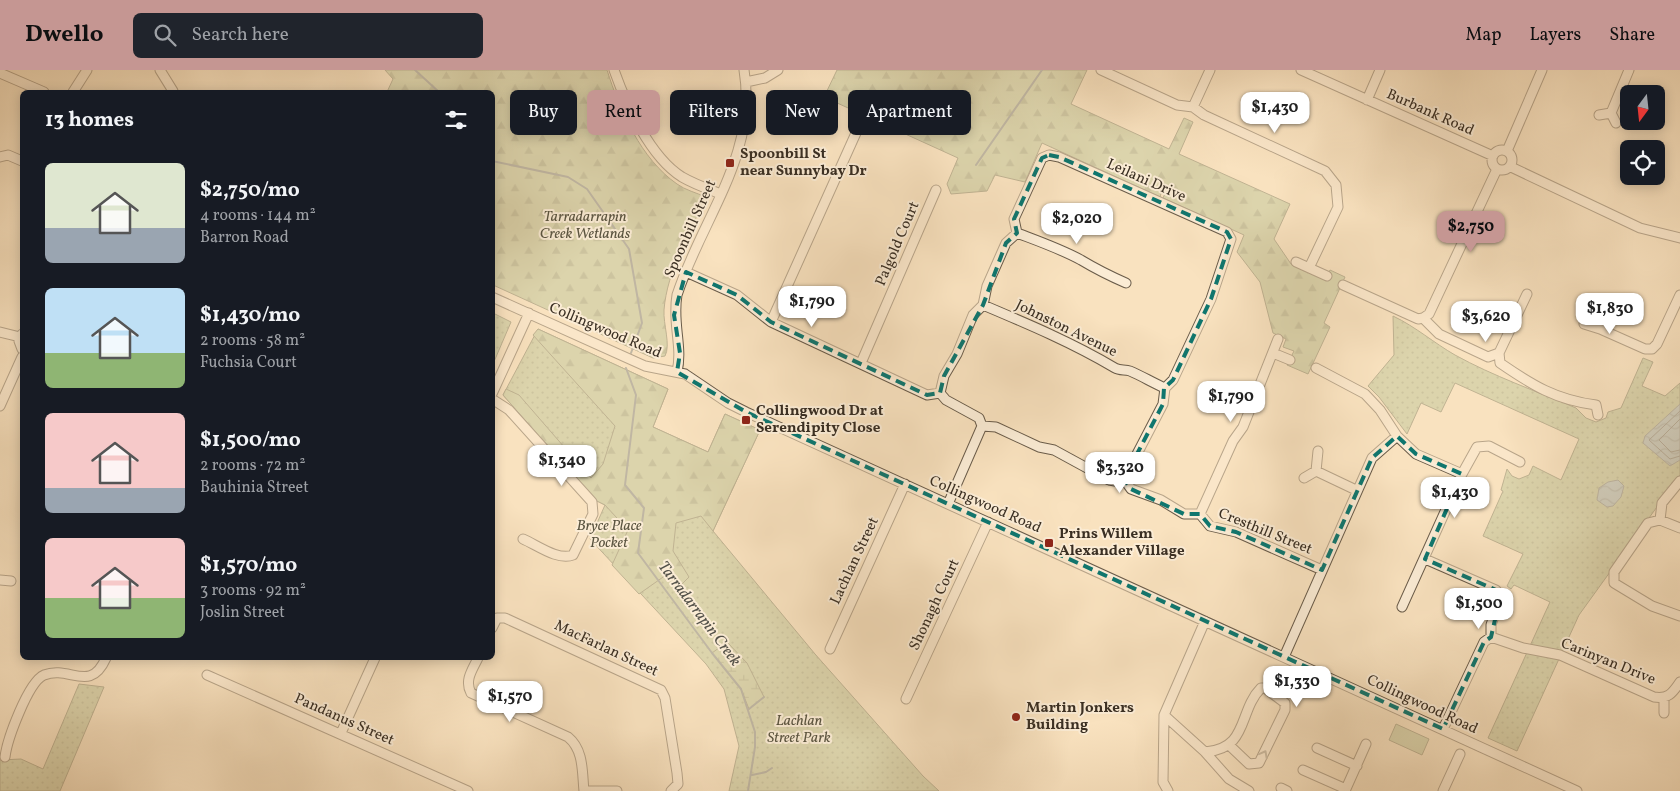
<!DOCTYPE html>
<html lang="en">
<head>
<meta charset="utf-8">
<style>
	:root { --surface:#171b24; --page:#20242c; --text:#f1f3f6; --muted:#9ea1a6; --accent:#c59692 }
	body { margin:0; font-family:Vollkorn,serif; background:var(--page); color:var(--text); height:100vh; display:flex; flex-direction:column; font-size:19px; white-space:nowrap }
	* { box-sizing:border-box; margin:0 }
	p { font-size:16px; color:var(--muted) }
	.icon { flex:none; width:28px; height:28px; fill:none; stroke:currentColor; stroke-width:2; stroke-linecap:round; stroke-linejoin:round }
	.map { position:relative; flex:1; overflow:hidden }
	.panel { position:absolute; left:20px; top:20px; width:475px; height:570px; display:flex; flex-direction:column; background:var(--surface); border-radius:8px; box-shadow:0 2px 12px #0003 }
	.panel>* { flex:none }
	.hud { position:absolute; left:510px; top:20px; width:475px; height:45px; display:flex; gap:10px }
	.needle { width:32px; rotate:195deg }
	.buttons { position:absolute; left:1620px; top:15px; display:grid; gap:10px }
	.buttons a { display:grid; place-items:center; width:45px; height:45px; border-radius:8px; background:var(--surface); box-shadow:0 2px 12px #0003; font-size:25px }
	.price { position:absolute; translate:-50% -42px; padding:0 11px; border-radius:10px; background:#fff; color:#222; font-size:16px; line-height:32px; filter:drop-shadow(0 1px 2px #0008) }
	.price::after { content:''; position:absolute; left:50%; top:30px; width:15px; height:11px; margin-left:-8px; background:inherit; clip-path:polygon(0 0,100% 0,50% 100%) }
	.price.active { background:var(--accent); color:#111 }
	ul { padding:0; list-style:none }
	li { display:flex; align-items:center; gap:15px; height:125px; padding:0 25px }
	li span { display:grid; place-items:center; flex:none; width:140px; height:100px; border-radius:8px; color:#555 }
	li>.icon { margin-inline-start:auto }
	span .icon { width:60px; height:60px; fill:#fffc; stroke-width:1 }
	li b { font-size:21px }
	h2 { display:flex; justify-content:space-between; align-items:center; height:60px; padding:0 25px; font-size:21px }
	.chip { padding:0 18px; border-radius:8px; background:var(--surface); box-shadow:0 2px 12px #0003; font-size:18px; line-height:45px }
	.chip.active { background:var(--accent); color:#111 }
	header { display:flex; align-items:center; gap:30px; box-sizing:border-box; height:70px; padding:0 25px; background:var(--accent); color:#111 }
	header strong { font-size:24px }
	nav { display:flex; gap:28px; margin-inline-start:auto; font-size:18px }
	.search { width:350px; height:45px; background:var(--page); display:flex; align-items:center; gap:12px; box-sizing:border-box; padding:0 18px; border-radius:8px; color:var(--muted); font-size:19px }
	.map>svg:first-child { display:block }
</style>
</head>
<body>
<header>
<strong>Dwello</strong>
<div class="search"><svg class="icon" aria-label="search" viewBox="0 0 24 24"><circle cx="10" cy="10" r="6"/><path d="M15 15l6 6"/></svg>Search here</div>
<nav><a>Map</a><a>Layers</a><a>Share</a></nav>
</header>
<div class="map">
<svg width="1680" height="721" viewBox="0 0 1680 721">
	<defs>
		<pattern id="grass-dots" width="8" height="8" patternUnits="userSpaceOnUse" patternTransform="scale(1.25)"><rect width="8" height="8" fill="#b9c495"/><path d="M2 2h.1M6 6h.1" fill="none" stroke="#97a079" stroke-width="1.8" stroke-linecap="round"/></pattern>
		<pattern id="forest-firs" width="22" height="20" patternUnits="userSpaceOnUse" patternTransform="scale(1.25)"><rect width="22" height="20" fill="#b9c495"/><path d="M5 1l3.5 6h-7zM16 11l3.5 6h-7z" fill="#97a079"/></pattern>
		<pattern id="wetland-marsh" width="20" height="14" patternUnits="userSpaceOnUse" patternTransform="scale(1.25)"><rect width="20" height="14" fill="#b9c495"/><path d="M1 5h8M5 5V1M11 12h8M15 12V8" fill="none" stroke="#97a079"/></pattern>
		<pattern id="water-waves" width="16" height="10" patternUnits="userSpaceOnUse" patternTransform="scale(1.25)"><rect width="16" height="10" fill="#a4babe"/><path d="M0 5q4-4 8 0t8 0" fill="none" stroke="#87989a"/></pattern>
	</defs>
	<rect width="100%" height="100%" fill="#f9e2bf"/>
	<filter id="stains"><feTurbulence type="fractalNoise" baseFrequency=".004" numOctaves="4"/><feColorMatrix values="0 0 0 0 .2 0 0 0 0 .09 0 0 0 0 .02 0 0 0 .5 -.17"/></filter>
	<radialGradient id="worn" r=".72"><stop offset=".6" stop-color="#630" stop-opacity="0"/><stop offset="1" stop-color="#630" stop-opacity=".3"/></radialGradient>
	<path fill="url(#grass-dots)" stroke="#7a7a5c" d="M493,243L511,252L493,294Z
		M1393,246C1416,257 1434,273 1455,285C1493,306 1536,321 1576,338L1586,348L1596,352L1606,348L1608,342L1621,338L1643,288L1653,292L1642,316L1665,326L1680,313V405L1579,545L1517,681L1488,668L1550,532L1514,515L1511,519L1507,516L1523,484L1483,466L1503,421L1501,420L1507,399L1512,406L1519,409L1529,405L1533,396L1561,410L1579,369L1455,313L1441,342L1421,333L1407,364L1379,327L1368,316L1394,285Z
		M538,259L668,319L653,357L708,382L725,344L760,360L713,461L815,584L923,706L939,721H729L739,676L724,619L706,594L590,469L605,435L595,430L503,325Z
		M79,614L104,617L60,721H0V690L21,689L43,699Z"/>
	<path fill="url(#forest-firs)" stroke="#7a7a5c" d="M385,0H607C620,41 641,89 677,114C685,120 697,123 706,127C690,162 667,201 664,240C663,254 671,275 665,286L653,288L493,215L492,22H387L393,9Z
		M837,0H1087L1071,34L1169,79L1184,48L1193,52L1179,84L1290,134L1274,169L1291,194L1325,210L1330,200L1345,207L1324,253L1330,257L1308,304L1287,295L1294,281L1283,277L1286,269L1273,263L1260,212L1237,182L1244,165L1163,128L1166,121L1162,120L1160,127L1042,73L1025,112L995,105L987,121L951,124L947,114L958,88L824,27Z
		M538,259L668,319L653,357L708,382L725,344L760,360L713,461L701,446L676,453L673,481L689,507L681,515L666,505L639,524L612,495L628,460L605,435L595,430L503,325L506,319L519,325L591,408L603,394L615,356L533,265Z"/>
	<path fill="url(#wetland-marsh)" stroke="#7a7a5c" d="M727,572L747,593L764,627L749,639L741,619L712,583Z"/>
	<path fill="#b9c495" stroke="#7a7a5c" d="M1396,654L1429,669L1422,685L1389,670Z"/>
	<path fill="url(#water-waves)" stroke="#7a8280" d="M1680,334V390L1670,396L1643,373L1645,366Z
		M1618,410L1624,416L1621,427L1613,436L1607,437L1597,430L1599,418L1608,412Z"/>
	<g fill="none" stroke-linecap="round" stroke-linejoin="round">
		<path stroke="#6f7470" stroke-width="1" d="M1680,341L1649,370L1670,389L1680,386
			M1680,349L1659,370L1671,382L1680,380"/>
		<path stroke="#7a8280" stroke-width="2" d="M415,0L439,22
			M492,91L568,107L587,119L629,179L642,253L631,283
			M976,95L1042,0
			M626,298L636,325L625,415L644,438L638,483L712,583L741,619L755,662V677L748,721
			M749,639L764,627
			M752,705L766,702L772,698"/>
		<g stroke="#6a5c4a" stroke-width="11">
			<path id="minor" d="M160,0L173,21
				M614,0C626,34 650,87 682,107C694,114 708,119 721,124
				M1101,0L1177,35L1193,37L1204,45L1325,101L1336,115L1338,137L1309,198
				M1301,0L1493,86
				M0,3L44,22
				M746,12L765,8L778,0
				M73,22L87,0
				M1367,30L1380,0
				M1193,37L1210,0
				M858,40L873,47
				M1611,43L1629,0
				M1599,45L1611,43L1616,53
				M1492 90a10 10 0 1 1 20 0a10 10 0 1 1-20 0Z
				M1507,81L1542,0
				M0,87L8,85L22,91
				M1511,97L1640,158L1680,168
				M1017,163C1038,171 1061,179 1081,190C1096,199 1110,206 1126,213
				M1296,192L1327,206
				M686,202L737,225L771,252L927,325L940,323
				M1343,215L1418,249L1423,248
				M492,227L645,296L685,304L728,333L746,342L1577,721
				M983,235C1028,254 1073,273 1115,298C1120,301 1125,299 1130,301C1142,306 1153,313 1165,318
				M1423,248L1429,244L1497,99
				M1423,248L1439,264L1488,287L1499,283L1527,224
				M771,252L865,43
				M1584,254L1600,259L1611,232
				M1600,259L1645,279H1652L1657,274L1680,225
				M0,262L20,267
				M22,264L19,271L22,279
				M1273,283L1290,290
				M1499,283L1500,293C1532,315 1556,330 1596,335L1598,345
				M861,293L936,120
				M1316,298L1365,324L1380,340L1397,366L1416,384L1462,404
				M677,302C683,277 672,253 677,225C702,148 758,85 744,0
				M940,323L944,306L957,284L973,245L983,235L987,216L1006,173L1017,163L1014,149L1042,88L1049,85L1059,87C1115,112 1171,137 1227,162L1231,169L1211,229L1173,310L1165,318L1163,334L1124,409
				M940,323L946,330L979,348L982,356L996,357L1039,377L1054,380L1109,410L1115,411L1124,409L1131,419L1161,430L1184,444H1200L1210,456L1236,462L1322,500
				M492,324L529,243
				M492,329L509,340L592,432L593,444L573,485C558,491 537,475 523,469
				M0,336L22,287
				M1316,401L1356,420
				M1304,408L1316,401L1318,381
				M1680,411L1662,433L1660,450L1648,453L1614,502V513L1652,536L1680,546
				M948,434L982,356
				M1200,444L1233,371L1243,357L1278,269
				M1660,450L1680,458
				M1425,489L1496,520L1500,528L1491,555V567L1484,572L1443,659
				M0,510L11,511
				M1402,537L1462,404L1477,377L1489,376L1520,392
				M492,558L497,548H505L661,620L665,628L677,703L678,714L671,721
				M1491,567L1523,578L1560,585L1654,627C1668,629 1672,624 1680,612
				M830,579L905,414
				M1284,587L1372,388L1397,366
				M478,588C473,599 464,610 471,623L568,667C584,680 582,702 584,721
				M207,605L468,721
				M1664,628V643
				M906,629L988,452
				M1164,645L1205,682L1229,709L1249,721
				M341,663L375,588
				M1317,678L1357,696
				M1205,682C1249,679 1238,641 1261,618H1265L1285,633V640L1259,693L1249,694L1229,675
				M5,687C7,670 28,612 44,605C70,595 90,624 106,588
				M1303,700L1346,719
				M1281,718L1287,721
				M587,721H617
				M1168,721L1163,712L1164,645L1205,551
				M1345,721L1366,674
				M1443,721L1460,684"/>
		</g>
		<use href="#minor" stroke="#fbecd5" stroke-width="9"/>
	</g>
	<defs><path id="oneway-chevron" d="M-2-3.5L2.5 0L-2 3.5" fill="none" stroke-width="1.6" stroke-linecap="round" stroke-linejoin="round" transform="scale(1.25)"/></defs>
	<use stroke="#9a8e7c" href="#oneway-chevron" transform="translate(1264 684) rotate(-62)"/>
	<path d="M0 0H1680V721H0ZM1049,85L1059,87L1227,162L1231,169L1211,229L1173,310L1164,318L1163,334L1124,409L1131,419L1184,444H1200L1210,456L1236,462L1322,500L1372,388L1397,366L1416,384L1462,404L1425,489L1496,520L1500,528L1491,567L1484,572L1443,659L746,342L677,302L680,283L674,245L686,202L737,225L771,252L927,325L940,323L944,306L983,235L1006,173L1017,163L1014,149L1042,88Z" fill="#f9e2bf" fill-opacity=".55" fill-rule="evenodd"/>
	<path fill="none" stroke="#0f766e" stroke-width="4" stroke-dasharray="10 6" stroke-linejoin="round" d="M1049,85L1059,87L1227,162L1231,169L1211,229L1173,310L1164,318L1163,334L1124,409L1131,419L1184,444H1200L1210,456L1236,462L1322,500L1372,388L1397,366L1416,384L1462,404L1425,489L1496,520L1500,528L1491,567L1484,572L1443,659L746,342L677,302L680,283L674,245L686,202L737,225L771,252L927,325L940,323L944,306L983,235L1006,173L1017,163L1014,149L1042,88Z"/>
	<g fill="#8f2418" stroke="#fbecd5" stroke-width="2">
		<rect x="725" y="88" width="10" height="10" rx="2.5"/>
		<rect x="741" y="345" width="10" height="10" rx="2.5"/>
		<rect x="1044" y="468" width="10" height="10" rx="2.5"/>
		<circle cx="1016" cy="647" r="5"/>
	</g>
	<g text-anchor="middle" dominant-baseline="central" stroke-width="4" stroke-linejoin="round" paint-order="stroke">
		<g font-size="15" fill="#3a2f23" stroke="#fbecd5">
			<text transform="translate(1430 43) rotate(24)">Burbank Road</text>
			<text transform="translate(1146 111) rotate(24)">Leilani Drive</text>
			<text transform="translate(691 159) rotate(-66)">Spoonbill Street</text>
			<text transform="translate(898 174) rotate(-67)">Palgold Court</text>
			<text transform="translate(1066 259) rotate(26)">Johnston Avenue</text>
			<text transform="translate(605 261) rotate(23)">Collingwood Road</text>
			<text transform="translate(985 435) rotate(24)">Collingwood Road</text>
			<text transform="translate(1265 462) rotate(22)">Cresthill Street</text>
			<text transform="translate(855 491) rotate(-65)">Lachlan Street</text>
			<text transform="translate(935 535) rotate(-65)">Shonagh Court</text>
			<text transform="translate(606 579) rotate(25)">MacFarlan Street</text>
			<text transform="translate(1608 592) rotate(22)">Carinyan Drive</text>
			<text transform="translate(1422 635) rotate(25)">Collingwood Road</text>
			<text transform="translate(344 650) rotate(24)">Pandanus Street</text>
		</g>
		<g font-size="15" font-weight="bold" fill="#3a2f23" stroke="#fbecd5" text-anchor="start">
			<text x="740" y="84">Spoonbill St<tspan x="740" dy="17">near Sunnybay Dr</tspan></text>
			<text x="756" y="341">Collingwood Dr at<tspan x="756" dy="17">Serendipity Close</tspan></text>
			<text x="1059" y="464">Prins Willem<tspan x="1059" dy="17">Alexander Village</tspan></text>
			<text x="1026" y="638">Martin Jonkers<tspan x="1026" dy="17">Building</tspan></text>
		</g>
		<g font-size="15" font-style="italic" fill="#5a5440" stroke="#fbecd5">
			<text x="585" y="147">Tarradarrapin<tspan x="585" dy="17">Creek Wetlands</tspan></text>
			<text x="609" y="456">Bryce Place<tspan x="609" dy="17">Pocket</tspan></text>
			<text x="799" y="651">Lachlan<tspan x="799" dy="17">Street Park</tspan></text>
		</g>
		<g font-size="16" font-style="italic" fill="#54524a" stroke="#fbecd5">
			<text transform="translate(699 544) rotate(53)">Tarradarrapin Creek</text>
		</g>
	</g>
	<rect width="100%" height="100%" filter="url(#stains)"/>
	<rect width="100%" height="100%" fill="url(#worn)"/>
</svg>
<div class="buttons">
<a><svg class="needle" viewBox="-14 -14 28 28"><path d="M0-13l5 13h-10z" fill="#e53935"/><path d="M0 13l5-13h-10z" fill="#9ea1a6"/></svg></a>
<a><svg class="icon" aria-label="locate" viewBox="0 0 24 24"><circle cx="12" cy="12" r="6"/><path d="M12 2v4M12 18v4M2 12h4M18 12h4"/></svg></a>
</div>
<b class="price" style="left:1275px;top:64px">$1,430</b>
<b class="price" style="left:1077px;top:175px">$2,020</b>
<b class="price active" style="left:1471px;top:183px">$2,750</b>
<b class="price" style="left:812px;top:258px">$1,790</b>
<b class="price" style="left:1610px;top:265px">$1,830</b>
<b class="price" style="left:1486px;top:273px">$3,620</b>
<b class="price" style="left:1231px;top:353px">$1,790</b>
<b class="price" style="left:562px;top:417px">$1,340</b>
<b class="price" style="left:1120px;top:424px">$3,320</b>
<b class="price" style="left:1455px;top:449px">$1,430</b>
<b class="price" style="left:1479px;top:560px">$1,500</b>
<b class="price" style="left:1297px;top:638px">$1,330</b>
<b class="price" style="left:510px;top:653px">$1,570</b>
<div class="hud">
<a class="chip">Buy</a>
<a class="chip active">Rent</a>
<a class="chip">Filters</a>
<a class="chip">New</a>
<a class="chip">Apartment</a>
</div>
<section class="panel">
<h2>13 homes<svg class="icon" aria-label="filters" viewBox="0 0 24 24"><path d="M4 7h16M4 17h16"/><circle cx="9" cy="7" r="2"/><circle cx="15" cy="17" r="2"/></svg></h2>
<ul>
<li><span style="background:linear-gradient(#dfe7d0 65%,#9aa5b1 0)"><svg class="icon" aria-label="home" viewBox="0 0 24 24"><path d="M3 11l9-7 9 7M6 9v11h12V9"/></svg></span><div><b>$2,750/mo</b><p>4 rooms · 144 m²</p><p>Barron Road</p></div></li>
<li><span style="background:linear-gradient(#bfe0f5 65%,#8fb573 0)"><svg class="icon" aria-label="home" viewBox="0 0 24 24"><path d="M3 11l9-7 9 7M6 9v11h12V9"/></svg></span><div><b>$1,430/mo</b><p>2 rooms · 58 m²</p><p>Fuchsia Court</p></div></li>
<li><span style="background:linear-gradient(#f6c9c9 75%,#9aa5b1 0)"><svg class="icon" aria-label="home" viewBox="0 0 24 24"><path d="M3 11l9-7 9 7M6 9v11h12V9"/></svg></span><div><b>$1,500/mo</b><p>2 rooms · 72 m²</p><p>Bauhinia Street</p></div></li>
<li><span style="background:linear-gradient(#f6c9c9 60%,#8fb573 0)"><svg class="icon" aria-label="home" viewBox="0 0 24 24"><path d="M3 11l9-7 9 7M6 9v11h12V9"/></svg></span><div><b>$1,570/mo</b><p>3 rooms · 92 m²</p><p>Joslin Street</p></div></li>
</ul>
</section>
</div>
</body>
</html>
